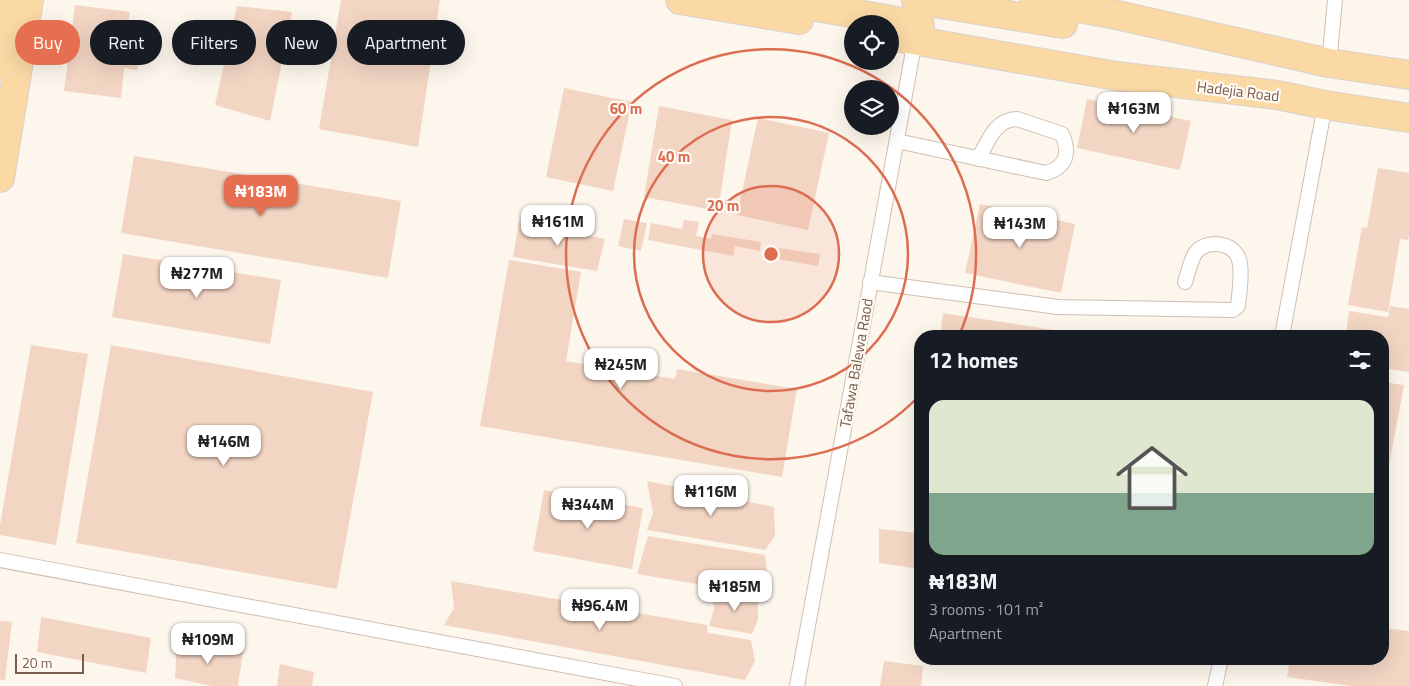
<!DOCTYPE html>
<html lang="en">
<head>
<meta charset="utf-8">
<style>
	:root { --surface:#171b24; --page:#20242c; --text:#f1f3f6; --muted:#9ea1a6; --accent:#e76f51 }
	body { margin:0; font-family:"Titillium Web",sans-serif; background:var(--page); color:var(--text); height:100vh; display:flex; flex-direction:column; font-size:19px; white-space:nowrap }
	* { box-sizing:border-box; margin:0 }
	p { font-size:16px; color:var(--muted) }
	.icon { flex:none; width:28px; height:28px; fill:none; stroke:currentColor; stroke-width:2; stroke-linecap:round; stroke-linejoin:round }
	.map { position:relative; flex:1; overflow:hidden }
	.side { position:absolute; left:914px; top:330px; width:475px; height:335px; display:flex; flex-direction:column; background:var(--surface); border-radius:20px; box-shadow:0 5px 20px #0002 }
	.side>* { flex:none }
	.banner { position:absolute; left:15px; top:20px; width:475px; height:45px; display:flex; gap:10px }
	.fabs { position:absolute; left:844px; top:15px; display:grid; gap:10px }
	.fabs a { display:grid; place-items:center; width:55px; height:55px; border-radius:50%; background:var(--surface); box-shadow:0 5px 20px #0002; font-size:25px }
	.scale { position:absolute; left:15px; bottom:12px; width:69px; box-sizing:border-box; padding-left:5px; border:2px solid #7a5c4d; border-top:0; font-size:14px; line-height:18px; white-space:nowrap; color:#7a5c4d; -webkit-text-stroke:4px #fffaf3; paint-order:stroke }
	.price { position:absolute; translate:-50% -42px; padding:0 11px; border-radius:10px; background:#fff; color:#222; font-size:16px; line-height:32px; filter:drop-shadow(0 1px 2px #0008) }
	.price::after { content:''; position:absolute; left:50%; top:30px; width:15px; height:11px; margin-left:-8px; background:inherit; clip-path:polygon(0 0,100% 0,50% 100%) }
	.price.active { background:var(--accent); color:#fff }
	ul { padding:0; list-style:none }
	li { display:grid; align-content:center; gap:10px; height:265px; padding:0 15px }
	li span { display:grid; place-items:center; height:155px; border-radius:15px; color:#555 }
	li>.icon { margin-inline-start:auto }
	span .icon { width:90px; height:90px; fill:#fffc; stroke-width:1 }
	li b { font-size:21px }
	h2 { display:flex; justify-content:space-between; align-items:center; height:60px; padding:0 15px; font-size:21px }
	.tag { padding:0 18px; border-radius:22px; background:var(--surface); box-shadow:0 5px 20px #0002; font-size:18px; line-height:45px }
	.tag.active { background:var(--accent); color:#fff }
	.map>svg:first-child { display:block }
</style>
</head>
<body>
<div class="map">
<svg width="1409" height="686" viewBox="0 0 1409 686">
	<rect width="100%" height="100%" fill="#fdf6ec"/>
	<path fill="#f3d5c3" d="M341,0H440L418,147L319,129Z
		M75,5L130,12L125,44L138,45V48L145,49L144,54L140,53L137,70L124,68L121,98L64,91Z
		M237,6L292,12L270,121L215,105Z
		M564,88L632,102L613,191L546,177Z
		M1087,99L1191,121L1180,170L1077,148Z
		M659,106L732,120L718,211L644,197Z
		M758,118L829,133L808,230L737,215Z
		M134,156L401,201L388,278L121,233Z
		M1378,168L1409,173V235L1408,240L1400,239L1388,312L1348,305L1362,227L1367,228Z
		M980,204L1075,224L1061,293L965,273Z
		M624,219L647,223L641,251L618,246Z
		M684,220L699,222L696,236L711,239L712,234L761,242L760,251L735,246L733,256L648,240L651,223L682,229Z
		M519,222L605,239L597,271L513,257Z
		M777,248L820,254L818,266L777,259Z
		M123,254L281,280L270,344L112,317Z
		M509,260L581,272L566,361L675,379L677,369L797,389L782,477L480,426Z
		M1390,306L1409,309V372L1382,368V336H1346L1349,311L1388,317Z
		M943,313L1061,331L1060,336H940Z
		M31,345L88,354L56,545L0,535V525Z
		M111,345L373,392L337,589L76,543Z
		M1382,382L1404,385L1383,497H1382Z
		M647,481L774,507L775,536L765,550L647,530L653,513Z
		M544,490L643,508L632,569L533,551Z
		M879,529L920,533V569L879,563Z
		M648,536L765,555L768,578L756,594L637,574Z
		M451,581L707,625L708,633L751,640L755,661L745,680L444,625L454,608Z
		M711,590L758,596V620L752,634L709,626L714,609Z
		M41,617L151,638L146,673L37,652Z
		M0,621L12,622L5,680H0Z
		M1382,628L1409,631V686H1352L1287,677L1290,659H1382Z
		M177,641L243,651L238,686H212L175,678Z
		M884,661L923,666L921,686H880Z
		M280,664L314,672L312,686H277Z"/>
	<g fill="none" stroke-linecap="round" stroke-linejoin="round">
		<g stroke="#d1beb0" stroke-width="16">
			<path id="lane" d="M1329,63L1335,0
				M897,141L1046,173C1067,167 1070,153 1062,134L1017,119C995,119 988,142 978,159
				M870,282L1058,307L1233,310L1238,306C1239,293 1244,266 1237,255C1229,242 1207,240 1196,252C1191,259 1188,273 1185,282
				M1282,336L1325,105
				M0,560L675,686
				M797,686L915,40
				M1215,686L1221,659"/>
		</g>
		<g stroke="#dad1cd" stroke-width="30">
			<path id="primary" d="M680,0L799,20
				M776,0L920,25
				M916,0L1063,24
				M1034,0L1117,15L1329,63L1409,75
				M890,36L1116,76L1277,95L1325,105L1409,118
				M0,64L8,0
				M0,178L29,0"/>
		</g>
		<use href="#lane" stroke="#fff" stroke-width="14"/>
		<use href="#primary" stroke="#fbd9a5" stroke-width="28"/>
	</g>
	<circle cx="771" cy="254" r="68" fill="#dc6d51" fill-opacity=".12"/>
	<g fill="none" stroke="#dc6d51" stroke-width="2.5">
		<circle cx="771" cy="254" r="68"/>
		<circle cx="771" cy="254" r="137"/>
		<path d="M920 395A205 205 0 1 1 959 336"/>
	</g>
	<g text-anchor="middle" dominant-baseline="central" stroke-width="4.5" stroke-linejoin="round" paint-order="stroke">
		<g font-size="15" fill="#7a5c4d" stroke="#fffaf3">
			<text transform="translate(1238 91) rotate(7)">Hadejia Road</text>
			<text transform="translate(856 363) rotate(-80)">Tafawa Balewa Raod</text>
		</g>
	</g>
	<circle cx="771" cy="254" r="8" fill="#dc6d51" stroke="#fffaf3" stroke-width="2.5"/>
	<g font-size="15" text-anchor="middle" font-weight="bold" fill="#dc6d51" stroke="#fffaf3" stroke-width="4.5" stroke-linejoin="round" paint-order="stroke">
		<text x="626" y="114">60 m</text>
		<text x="674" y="162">40 m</text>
		<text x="723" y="211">20 m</text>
	</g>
</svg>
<div class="fabs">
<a><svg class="icon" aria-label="locate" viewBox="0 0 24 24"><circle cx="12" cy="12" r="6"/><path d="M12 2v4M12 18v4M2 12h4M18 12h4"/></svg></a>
<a><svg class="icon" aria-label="layers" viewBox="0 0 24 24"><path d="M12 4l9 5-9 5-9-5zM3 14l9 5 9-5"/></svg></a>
</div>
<div class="scale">20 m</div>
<b class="price" style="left:1134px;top:134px">₦163M</b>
<b class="price active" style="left:261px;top:217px">₦183M</b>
<b class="price" style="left:558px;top:247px">₦161M</b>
<b class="price" style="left:1020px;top:249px">₦143M</b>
<b class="price" style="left:197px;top:299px">₦277M</b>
<b class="price" style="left:621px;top:390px">₦245M</b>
<b class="price" style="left:224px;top:467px">₦146M</b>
<b class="price" style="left:711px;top:517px">₦116M</b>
<b class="price" style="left:588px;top:530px">₦344M</b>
<b class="price" style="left:735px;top:612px">₦185M</b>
<b class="price" style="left:600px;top:631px">₦96.4M</b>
<b class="price" style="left:208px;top:665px">₦109M</b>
<div class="banner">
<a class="tag active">Buy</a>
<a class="tag">Rent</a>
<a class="tag">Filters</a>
<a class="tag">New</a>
<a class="tag">Apartment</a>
</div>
<section class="side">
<h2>12 homes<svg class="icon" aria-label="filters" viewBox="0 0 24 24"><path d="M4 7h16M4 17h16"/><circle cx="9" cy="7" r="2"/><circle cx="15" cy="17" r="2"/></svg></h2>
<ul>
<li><span style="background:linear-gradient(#dfe7d0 60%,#7fa58c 0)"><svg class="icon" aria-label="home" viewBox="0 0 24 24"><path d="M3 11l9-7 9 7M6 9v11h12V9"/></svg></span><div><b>₦183M</b><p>3 rooms · 101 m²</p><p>Apartment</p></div></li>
</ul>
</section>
</div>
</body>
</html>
